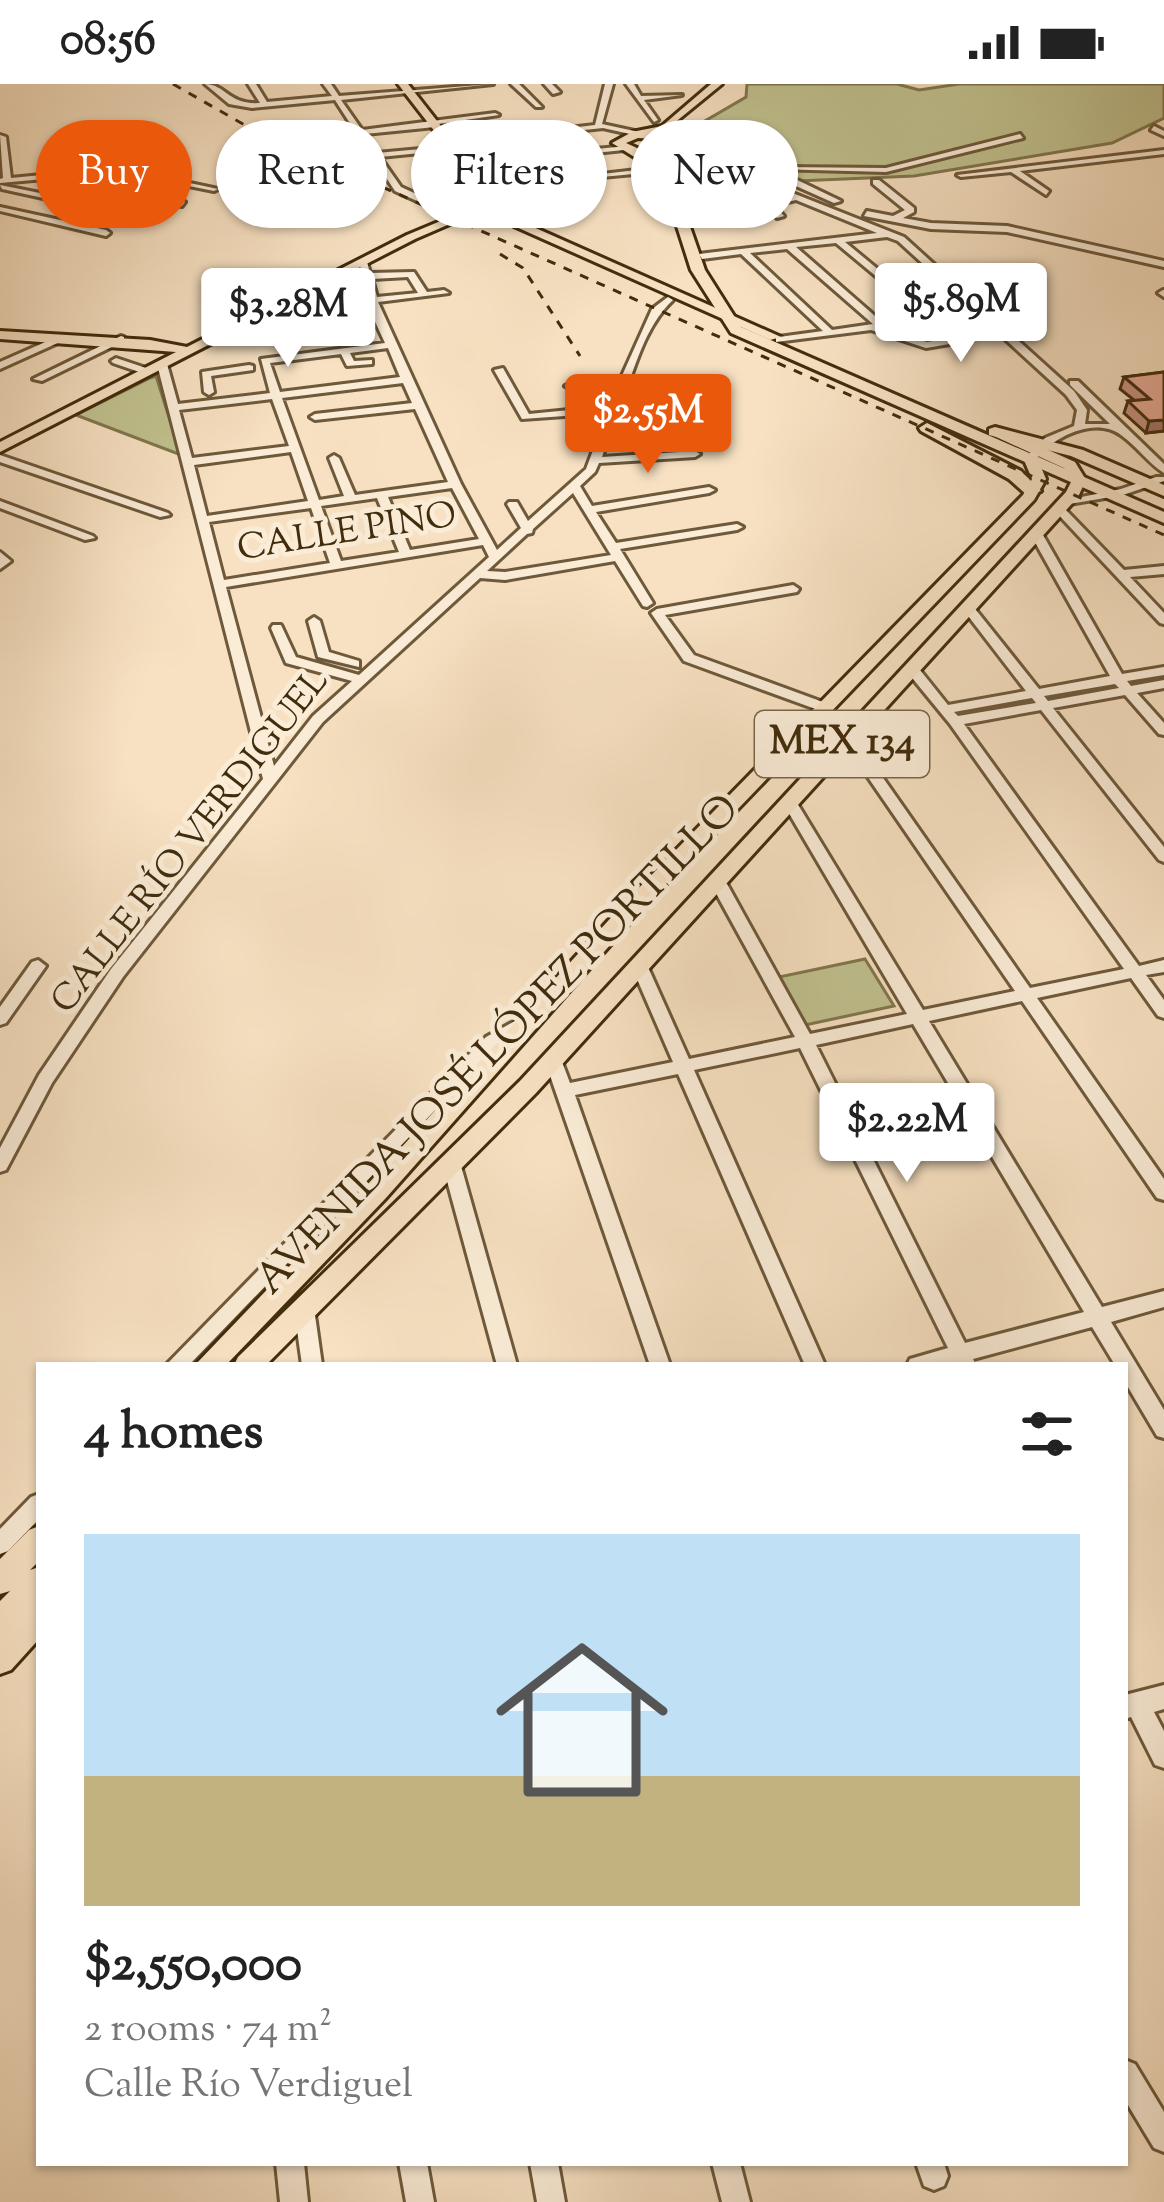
<!DOCTYPE html>
<html lang="en">
<head>
<meta charset="utf-8">
<style>
	:root { --surface:#fff; --page:#f6f6f6; --text:#222; --muted:#767676; --accent:#ea580c }
	body { margin:0; font-family:"Sorts Mill Goudy",serif; background:var(--page); color:var(--text); height:100vh; display:flex; flex-direction:column; font-size:45px; white-space:nowrap }
	* { box-sizing:border-box; margin:0 }
	p { font-size:39px; color:var(--muted) }
	.icon { flex:none; width:66px; height:66px; fill:none; stroke:currentColor; stroke-width:2; stroke-linecap:round; stroke-linejoin:round }
	.map { position:relative; flex:1; overflow:hidden }
	.side { position:absolute; left:36px; top:1278px; width:1092px; height:804px; display:flex; flex-direction:column; background:var(--surface); border-radius:0px; box-shadow:0 3px 9px #0004 }
	.side>* { flex:none }
	.hud { position:absolute; left:36px; top:36px; width:1092px; height:108px; display:flex; gap:24px }
	.price { position:absolute; translate:-50% -102px; padding:0 27px; border-radius:12px; background:#fff; color:#222; font-size:39px; line-height:78px; filter:drop-shadow(0 3px 6px #0008) }
	.price::after { content:''; position:absolute; left:50%; top:72px; width:36px; height:27px; margin-left:-18px; background:inherit; clip-path:polygon(0 0,100% 0,50% 100%) }
	.price.active { background:var(--accent); color:#fff }
	ul { padding:0; list-style:none }
	li { display:grid; align-content:center; gap:24px; height:636px; padding:0 48px }
	li span { display:grid; place-items:center; height:372px; border-radius:0px; color:#555 }
	li>.icon { margin-inline-start:auto }
	span .icon { width:216px; height:216px; fill:#fffc; stroke-width:1 }
	li b { font-size:51px }
	h2 { display:flex; justify-content:space-between; align-items:center; height:144px; padding:0 48px; font-size:51px }
	.tag { padding:0 42px; border-radius:54px; background:var(--surface); box-shadow:0 3px 9px #0004; font-size:42px; line-height:108px }
	.tag.active { background:var(--accent); color:#fff }
	.status { display:flex; justify-content:space-between; align-items:center; height:84px; padding:0 60px; background:var(--surface); direction:ltr }
	.status svg { height:33px; fill:currentColor }
	.map>svg:first-child { display:block }
</style>
</head>
<body>
<div class="status"><b>08:56</b><svg viewBox="0 0 49 12"><path d="M0 12V9h3v3zM5 12V6h3v6zM10 12V3h3v9zM15 12V0h3v12zM26 1h20v11H26zM47 4h2v5h-2z"/></svg></div>
<div class="map">
<svg width="1164" height="2118" viewBox="0 0 1164 2118">
	<rect width="100%" height="100%" fill="#f7e1c2"/>
	<filter id="stains"><feTurbulence type="fractalNoise" baseFrequency=".00167" numOctaves="4"/><feColorMatrix values="0 0 0 0 .2 0 0 0 0 .09 0 0 0 0 .02 0 0 0 .5 -.17"/></filter>
	<radialGradient id="worn" r=".72"><stop offset=".6" stop-color="#630" stop-opacity="0"/><stop offset="1" stop-color="#630" stop-opacity=".3"/></radialGradient>
	<path fill="#c1c290" stroke="#81774e" stroke-width="3" d="M747,0H897L919,6L959,0H1164V34L1112,59L914,92L797,97L692,63L707,61L697,50L703,48L698,41L746,13Z
		M156,292L181,371L76,331L150,294Z
		M865,875L894,922L805,941L779,893Z"/>
	<g fill="none" stroke-linecap="round" stroke-linejoin="round">
		<g stroke="#6e593a" stroke-width="6">
			<path id="minor" d="M205,0C227,1 228,21 260,19L248,0H256L267,18L332,12L323,0H331L339,12L493,0L341,16L362,46L495,29L499,31L438,40L435,43L365,50L377,69L443,63L440,67L380,73L401,103L460,130L457,135L395,107L373,74L344,76L347,72L370,69L358,51L311,55L314,51L355,47L335,16L252,24L229,20Z
				M511,0H519L542,23H536Z
				M544,0H552L560,8L553,10Z
				M605,0H613L602,40L639,48V52L603,44L436,62L432,60L595,41Z
				M626,0H634L641,12L682,11L644,16L658,36L654,38Z
				M1154,42L1164,47V52L1151,46Z
				M1020,50L1023,54L886,88L774,85L778,83L886,84Z
				M0,51L6,53L11,94L52,90L47,70L51,68L55,70L59,89L119,84L218,105L214,107L119,88L71,93L185,118L182,122L55,94L0,99V95L3,94Z
				M627,62L624,66L556,73L482,101L475,99L555,69Z
				M1164,66V70L1020,87L1049,107L1046,111L1011,88L961,93L957,91Z
				M675,70L734,86L904,153L1074,307L1087,326L1085,340H1110L1070,301V297H1078L1164,380V389C1148,379 1137,362 1121,351C1095,332 1053,353 1036,375H1028V371L1045,354L1074,342L1077,326L1066,311L898,157L887,153L845,158L961,254V258L926,264L871,246L776,258V254L779,253L823,247L741,170L702,175L699,170L877,149L796,116L774,121L784,132L777,134L764,119L789,114L728,90L672,74ZM836,159L925,233L883,239L796,163ZM787,165L873,240L832,246L750,169ZM931,238L950,254L927,258L885,244Z
				M663,83L666,87L580,95L576,93Z
				M750,84L793,94L841,117L834,119L787,98L747,88Z
				M873,96H879L914,124V128L903,134L931,139L1007,142L1164,177V183L1007,148L931,145L864,132L867,127L893,132L905,126L873,100Z
				M0,101L144,130L148,133L144,136L2,105Z
				M565,102L568,106L488,113L484,111Z
				M683,112H697L706,122L702,124L692,116H680Z
				M563,116L566,120L520,122L516,120Z
				M0,123L106,146L110,149L106,152L0,127Z
				M731,125L734,130L689,136L685,133Z
				M363,175L367,178L370,189L414,188L427,208L444,206L449,209L378,218L461,400L497,466L521,444L507,420L509,418H517L528,437L586,385L607,329L522,335L494,286L503,284L529,330L610,322L618,301L570,305L565,302L570,299L621,294L652,225L668,213L673,216C645,242 635,283 622,318L664,316L683,335L695,334L700,337L695,340H676L661,322L620,324L602,373L695,367L700,370L695,373L599,379L595,388L580,402L592,422L709,403L715,406L709,409L596,428L616,459L737,440L743,443L737,446L620,465L653,519L647,523L643,522L615,477L505,496L480,494L323,638L123,893L52,999L6,1086L0,1088V1064L39,991L111,885L263,695L157,280L162,277L167,280L178,320L270,309L261,275L385,259L372,231L359,178ZM408,193L418,209L377,213L372,195ZM388,264L400,293L280,308L270,279L341,270L347,282L372,280V276L354,277L350,269ZM403,299L412,319L315,330L310,333L315,336L415,325L448,398L355,411L339,374L334,371L329,374L344,412L319,416L282,314ZM272,315L289,362L192,374L179,326ZM291,368L308,417L207,432L194,381ZM452,404L479,455L410,466L388,413ZM573,409L611,471L505,488L487,487L527,450L532,449L533,445ZM377,414L399,468L341,477L321,422ZM311,424L330,479L224,496L209,438ZM483,461L489,473L359,591L296,573L281,541H273L271,544L286,579L352,597L313,632L274,682L226,503Z
				M1163,206H1164V213L1158,209Z
				M294,211L312,218L322,242L266,249L264,247L269,244L313,238L305,222L291,216Z
				M59,252L64,255L62,257L0,285V278Z
				M121,252L124,253V257L42,297L33,295Z
				M116,274L152,286L153,288L148,291L113,279L111,277Z
				M249,281L253,282V286L211,292L214,308L209,311L204,308L202,288Z
				M0,371L168,429L170,431L160,433L0,378Z
				M1156,393H1164V397L1123,411L1063,421L1057,418L1121,405Z
				M0,417L93,452L95,454L85,456L0,424Z
				M1055,423H1063L1124,486L1164,482V490L1130,493L1164,529V540L1160,539L1055,427Z
				M1033,449L1043,451L1122,590L1164,583V591L1127,597L1131,602L1164,596V604L1137,609L1164,639V651L1159,650L1125,611L1053,624L1164,763V778L1159,776L1041,626L964,640L1139,882L1164,876V888L1146,891L1164,916V934L1158,932L1131,894L1037,914L1164,1095V1116L1157,1114L1022,917L929,937L1102,1223L1164,1207V1223L1111,1238L1164,1326V1354L1157,1352L1125,1298V1281H1115L1092,1243L973,1275L976,1281H907L910,1275L948,1264L800,964L694,986L825,1281H805L678,990L575,1011L670,1281H650L544,974L553,968L559,970L570,999L673,978L631,881L639,875L647,881L689,975L795,953L711,800L719,795L727,800L810,950L907,930L783,719L785,716H795L797,719L923,926L1015,907L841,654L843,651H853L1030,904L1124,885L950,640L904,584L916,581L948,621L1026,607L962,524L968,520L972,521L1039,605L1110,592L1031,451ZM1115,600L1119,604L1048,617L1044,612ZM1032,614L1036,619L958,632L954,628ZM913,940L1084,1228L965,1259L816,961Z
				M0,468L11,477L0,485Z
				M793,501L799,505L797,508L665,531L694,571L831,621V627H821L684,577L651,529L657,525Z
				M314,533L320,537L329,568L359,577V583L318,573L308,537Z
				M38,876L46,882L6,939L0,941V923L32,878Z
				M524,932L532,938L530,942L498,961L189,1281H166L486,953Z
				M452,1075L458,1077L461,1082L517,1281H497L443,1082L446,1077Z
				M304,1216L311,1218L314,1224L322,1281H302L294,1224L297,1218Z
				M39,1410V1435L8,1467L0,1470V1445L31,1413Z
				M1164,1601V1625L1154,1628L1164,1647V1684L1155,1681L1131,1633L1125,1635V1611Z
				M1125,1976L1135,1980L1164,2028V2068L1154,2064L1125,2016Z
				M276,2079H304L308,2118H280Z
				M399,2079H427L434,2118H406Z
				M530,2079H558L565,2118H537Z
				M712,2079H740L750,2118H722Z
				M916,2079H944L948,2092L944,2102L934,2106L924,2102Z"/>
		</g>
		<g stroke="#412c0c" stroke-width="6">
			<path id="major" d="M398,0H408L502,120L522,138L781,253L770,256L514,142L494,124Z
				M479,121L489,123L415,155L0,368V358L176,268L0,255V247L150,256L187,263L407,151Z
				M994,346H1004L1075,378L1086,396L1078,413L536,1009L266,1281H234L238,1273L520,997L1066,408L1072,396L1064,384L994,352Z
				M1031,372L1038,376L1046,395L1034,416L642,825L385,1115L226,1281H195L367,1101L628,815L1023,411L1032,395L1024,376Z
				M39,1442V1477L30,1486L39,1483V1555L11,1586L0,1590V1517L10,1507L0,1510V1475L29,1446Z"/>
		</g>
		<g stroke="#412c0c" stroke-width="6">
			<path id="highway" d="M711,0H722L662,49L687,68L660,78L671,88L705,186L741,243L1164,428V439L731,249L691,186L660,89L612,59L632,48L662,42ZM638,54L658,55L673,67L650,70L626,59Z
				M927,339L1021,387L1041,407L1027,411L1009,395L921,347L919,344Z
				M995,343L1083,366L1164,401V412L1071,372L989,351V345Z"/>
		</g>
		<use href="#minor" fill="#faecd7" fill-rule="evenodd"/>
		<use href="#major" fill="#f7e1c2" fill-rule="evenodd"/>
		<use href="#highway" fill="#f7e1c2" fill-rule="evenodd"/>
		<path stroke="#412c0c" stroke-width="3" stroke-dasharray="9 9" stroke-linecap="butt" d="M173,0L250,44L1164,451
			M500,170L523,184L580,272"/>
	</g>
	<path fill="#c79283" stroke="#412c0c" stroke-width="3" d="M1164,288V347L1146,349L1124,329L1128,317L1134,316L1120,305L1124,293Z"/>
	<path fill="#a2776a" stroke="#412c0c" stroke-width="3" d="M1164,336V347L1146,349L1149,337Z"/>
	<path fill="#e7aa98" stroke="#412c0c" stroke-width="3" d="M1164,288V336L1149,337L1128,317L1150,315L1124,293Z"/>
	<g text-anchor="middle" dominant-baseline="central" stroke-width="10" stroke-linejoin="round" paint-order="stroke">
		<g font-size="36" fill="#412c0c" stroke="#faecd7">
			<text transform="translate(347 449) rotate(-9)">CALLE PINO</text>
			<text transform="translate(191 758) rotate(-52)">CALLE RÍO VERDIGUEL</text>
		</g>
		<rect fill="#faecd7" stroke="#786649" stroke-width="3" x="755" y="627" width="174" height="66" rx="9"/>
		<g font-size="39" font-weight="bold" fill="#412c0c">
			<text x="842" y="660">MEX 134</text>
		</g>
		<g font-size="42" fill="#412c0c" stroke="#faecd7">
			<text transform="translate(499 962) rotate(-46)">AVENIDA JOSÉ LÓPEZ PORTILLO</text>
		</g>
	</g>
	<rect width="100%" height="100%" filter="url(#stains)"/>
	<rect width="100%" height="100%" fill="url(#worn)"/>
</svg>
<b class="price" style="left:961px;top:281px">$5.89M</b>
<b class="price" style="left:288px;top:286px">$3.28M</b>
<b class="price active" style="left:648px;top:392px">$2.55M</b>
<b class="price" style="left:907px;top:1101px">$2.22M</b>
<div class="hud">
<a class="tag active">Buy</a>
<a class="tag">Rent</a>
<a class="tag">Filters</a>
<a class="tag">New</a>
</div>
<section class="side">
<h2>4 homes<svg class="icon" aria-label="filters" viewBox="0 0 24 24"><path d="M4 7h16M4 17h16"/><circle cx="9" cy="7" r="2"/><circle cx="15" cy="17" r="2"/></svg></h2>
<ul>
<li><span style="background:linear-gradient(#bfe0f5 65%,#c2b280 0)"><svg class="icon" aria-label="home" viewBox="0 0 24 24"><path d="M3 11l9-7 9 7M6 9v11h12V9"/></svg></span><div><b>$2,550,000</b><p>2 rooms · 74 m²</p><p>Calle Río Verdiguel</p></div></li>
</ul>
</section>
</div>
</body>
</html>
